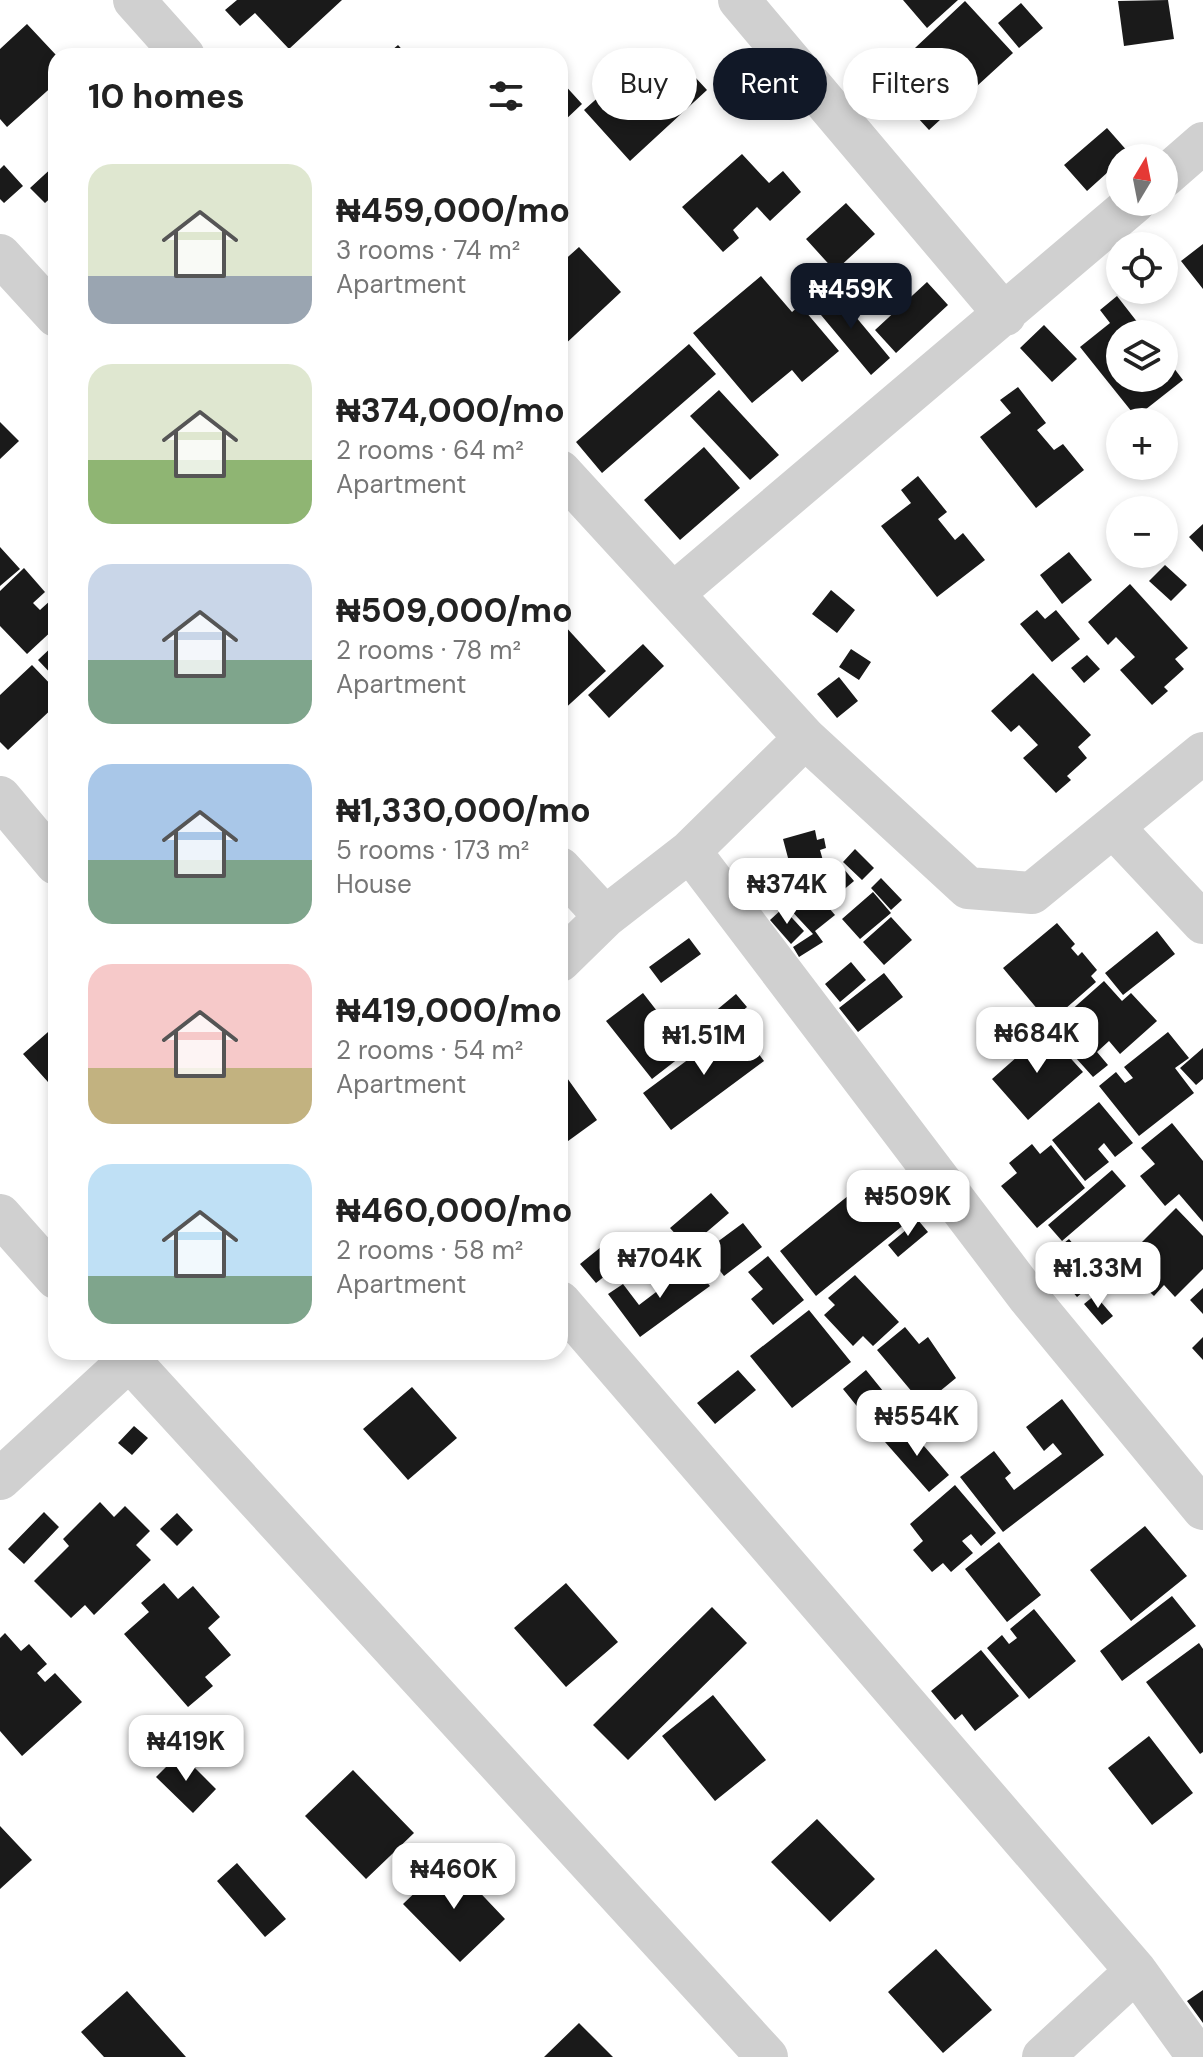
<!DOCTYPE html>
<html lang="en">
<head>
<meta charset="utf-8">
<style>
	:root { --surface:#fff; --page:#f6f6f6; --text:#222; --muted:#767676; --accent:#111827 }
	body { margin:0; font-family:"DM Sans",sans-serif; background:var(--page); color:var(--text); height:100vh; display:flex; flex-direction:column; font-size:30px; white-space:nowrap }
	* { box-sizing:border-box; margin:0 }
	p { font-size:26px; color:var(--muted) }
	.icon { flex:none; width:44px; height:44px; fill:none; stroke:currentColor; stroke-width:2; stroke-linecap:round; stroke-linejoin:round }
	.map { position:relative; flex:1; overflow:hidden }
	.details { position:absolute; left:48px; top:48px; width:520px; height:1312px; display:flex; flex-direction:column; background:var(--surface); border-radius:24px; box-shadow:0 4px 12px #0003 }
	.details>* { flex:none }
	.banner { position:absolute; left:592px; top:48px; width:490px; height:72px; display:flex; gap:16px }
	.needle { width:52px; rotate:10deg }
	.fabs { position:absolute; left:1106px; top:144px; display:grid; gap:16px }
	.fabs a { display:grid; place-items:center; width:72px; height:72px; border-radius:50%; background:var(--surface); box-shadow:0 4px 12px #0003; font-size:40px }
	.price { position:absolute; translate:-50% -68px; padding:0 18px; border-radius:16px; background:#fff; color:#222; font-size:26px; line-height:52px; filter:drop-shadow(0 2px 4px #0008) }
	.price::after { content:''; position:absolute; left:50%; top:48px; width:24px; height:18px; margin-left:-12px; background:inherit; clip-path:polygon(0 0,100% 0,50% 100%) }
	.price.on { background:var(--accent); color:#fff }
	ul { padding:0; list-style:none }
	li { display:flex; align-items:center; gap:24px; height:200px; padding:0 40px }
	li span { display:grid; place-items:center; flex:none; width:224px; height:160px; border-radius:24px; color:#555 }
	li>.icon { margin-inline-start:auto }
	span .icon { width:96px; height:96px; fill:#fffc; stroke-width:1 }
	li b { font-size:34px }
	h2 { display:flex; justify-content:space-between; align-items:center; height:96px; padding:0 40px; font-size:34px }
	.pill { padding:0 28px; border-radius:36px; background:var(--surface); box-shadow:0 4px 12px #0003; font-size:28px; line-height:72px }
	.pill.on { background:var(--accent); color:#fff }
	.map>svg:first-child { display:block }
</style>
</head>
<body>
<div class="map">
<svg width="1203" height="2057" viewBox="0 0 1203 2057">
	<rect width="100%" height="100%" fill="#fff"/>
	<path fill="#1a1a1a" d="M237,0H342L289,49L255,13L240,26L225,10Z
		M903,0H958L927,28Z
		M1168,0L1174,39L1124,46L1118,1Z
		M965,1L1013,53L929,130L882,79Z
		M1021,3L1043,28L1019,48L998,23Z
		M27,24L56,55V83L7,127L0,119V49Z
		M398,45L408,56H385Z
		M650,51L671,75L683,64L707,90L630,161L584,110Z
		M562,82L582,104L563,122L560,119Z
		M1107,128L1129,153L1087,191L1064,165Z
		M742,154L769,183L783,171L801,192L770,221L757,207L733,230L739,238L723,252L682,207Z
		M56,164V193L45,203L30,188Z
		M4,165L23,186L4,203L0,199V169Z
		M846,203L875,234L835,271L806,239Z
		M1203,244V289L1181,261Z
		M579,247L621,292L560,349V264Z
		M761,276L792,312L800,305L839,351L802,382L792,370L752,403L693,333Z
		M927,282L948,305L896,353L875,330Z
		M831,287L890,358L871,375L811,303Z
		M1117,296L1145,332L1120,334V378H1164V355L1183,380L1136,417L1080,347L1110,323L1100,310Z
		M1044,325L1077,359L1052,382L1020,348Z
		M689,344L716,374L602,473L576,442Z
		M1018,387L1046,423L1037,430L1054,450L1063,444L1084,470L1036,508L980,437L1011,413L1000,400Z
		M719,390L779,455L750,480L690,416Z
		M0,422L19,441L0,459Z
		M704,447L740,488L680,540L644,500Z
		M918,476L947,512L938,519L955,540L963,533L985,560L937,597L881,526L911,503L901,490Z
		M1203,524V552L1189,537Z
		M0,547L20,569L0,586Z
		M1069,552L1092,580L1062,604L1040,575Z
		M1165,565L1187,585L1171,601L1149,581Z
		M24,568L45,592L33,603L40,610L52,599L56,603V627L27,654L0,626V591Z
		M1130,584L1188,648L1175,659L1184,669L1164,687L1168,691L1152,705L1120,670L1135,657L1116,637L1108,645L1088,622Z
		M831,590L855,610L837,633L812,614Z
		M1037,610L1045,619L1056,610L1080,639L1052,662L1020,624Z
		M564,625L606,671L560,713V628Z
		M56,643V679L38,660Z
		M643,644L664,666L609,718L588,695Z
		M851,649L871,662L859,680L839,667Z
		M1087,655L1100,669L1084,683L1071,668Z
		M32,665L56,690V705L8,750L0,742V695Z
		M1033,673L1091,735L1078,747L1087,758L1067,776L1071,780L1056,793L1023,758L1038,745L1019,725L1011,732L991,711Z
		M839,677L858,701L837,718L817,694Z
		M815,830L817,840L824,838L826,848L820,850L824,864L792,873L783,839Z
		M855,849L874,868L862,880L843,862Z
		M837,861L854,881L828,903L811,883Z
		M881,878L902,900L891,910L871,888Z
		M810,886L835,915L815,931L823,942L799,957L793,947L813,934L787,906Z
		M873,892L891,913L860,939L842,919Z
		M783,908L804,931L791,944L770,920Z
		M891,917L912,940L884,965L863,942Z
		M1057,923L1075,944L1071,948L1078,956L1082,952L1097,970L1091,976L1096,982L1049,1023L1003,968Z
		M1157,931L1175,954L1123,995L1105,973Z
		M689,938L701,954L661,983L649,967Z
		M851,962L866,980L840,1002L825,984Z
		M884,973L903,997L858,1032L839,1008Z
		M1104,981L1122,1001L1131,993L1157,1021L1120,1054L1109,1041L1097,1052L1108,1065L1093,1077L1050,1029Z
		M643,993L688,1051L652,1079L606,1021Z
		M736,994L747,1007L719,1031L707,1018Z
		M736,1024L764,1061L671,1130L643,1093Z
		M56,1025V1091L23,1054Z
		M1046,1031L1083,1072L1028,1120L992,1079Z
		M1168,1032L1189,1058L1175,1068L1194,1093L1139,1136L1099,1086L1116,1072L1125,1083L1133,1078L1124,1067Z
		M1203,1048V1079L1196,1085L1180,1068Z
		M560,1068L597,1120L564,1144L560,1139Z
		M1099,1102L1133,1143L1115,1157L1104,1143L1098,1149L1109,1162L1085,1181L1052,1140Z
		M1172,1123L1203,1161V1222L1179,1194L1165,1206L1140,1176L1155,1164L1141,1148Z
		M1032,1144L1040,1154L1051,1145L1085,1188L1037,1228L1001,1186L1017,1173L1009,1163Z
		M1112,1170L1126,1186L1062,1241L1048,1225Z
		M875,1174L911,1219L816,1296L780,1251Z
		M711,1193L729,1213L688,1248L670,1228Z
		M1176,1208L1203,1236V1269L1175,1297L1164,1285L1154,1296L1132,1275L1143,1264L1131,1253Z
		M918,1220L928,1232L898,1257L888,1245Z
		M743,1223L762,1247L724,1276L705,1251Z
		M660,1232L677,1255L651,1274L634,1251Z
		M617,1234L633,1254L596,1283L580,1264Z
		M1069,1239L1101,1277L1077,1297L1044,1259Z
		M768,1256L804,1300L773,1325L751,1299L763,1289L748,1272Z
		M693,1264L710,1286L640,1337L608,1294L623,1284L639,1305Z
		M855,1275L899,1322L873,1346L863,1336L853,1346L824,1315L835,1305L828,1298Z
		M1203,1288V1314L1190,1300Z
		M1095,1295L1113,1316L1102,1325L1084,1304Z
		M809,1310L851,1362L792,1408L750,1356Z
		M905,1327L919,1344L928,1337L956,1378L923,1405L877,1350Z
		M1203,1337V1360L1192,1348Z
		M738,1370L756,1390L715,1424L697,1403Z
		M866,1370L900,1412L877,1431L843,1389Z
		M412,1387L457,1438L408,1480L363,1429Z
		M1062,1399L1104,1455L1003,1532L960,1477L994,1451L1011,1473L1005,1478L1014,1490L1062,1454L1053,1443L1044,1451L1026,1427Z
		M905,1424L949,1475L929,1492L885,1442Z
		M134,1426L148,1438L132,1455L118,1443Z
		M955,1485L996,1533L981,1546L971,1534L962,1541L973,1553L951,1572L943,1563L932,1572L913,1550L923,1541L910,1524Z
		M100,1502L114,1517L125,1506L150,1531L136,1545L151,1560L94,1615L85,1605L71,1618L34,1581L69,1546L63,1539Z
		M44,1512L59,1527L24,1564L8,1549Z
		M177,1513L193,1530L177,1546L160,1529Z
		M1145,1526L1187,1576L1131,1621L1090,1570Z
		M999,1542L1041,1595L1007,1622L965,1569Z
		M164,1583L178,1599L193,1586L220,1617L208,1628L231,1655L205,1677L213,1686L188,1707L124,1634L149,1612L141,1603Z
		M566,1583L618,1642L566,1687L514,1628Z
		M1172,1596L1196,1626L1122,1681L1100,1651Z
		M712,1607L747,1643L628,1760L593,1725Z
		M1034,1609L1076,1661L1029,1699L987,1648L1002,1635L1009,1644L1017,1638L1010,1629Z
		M5,1633L21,1651L29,1644L47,1664L37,1673L45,1682L55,1673L82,1702L22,1756L0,1731V1638Z
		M1199,1643L1203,1649V1752L1200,1754L1146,1682Z
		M981,1650L1019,1696L975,1731L962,1714L955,1720L931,1691Z
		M713,1695L766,1760L715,1801L662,1736Z
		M1149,1736L1193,1793L1152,1825L1108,1768Z
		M180,1753L216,1789L193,1813L156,1777Z
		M353,1770L414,1833L366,1879L305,1816Z
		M817,1819L875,1879L830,1922L771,1862Z
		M0,1826L32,1860L0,1889Z
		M449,1860L505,1919L460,1962L403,1904Z
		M237,1863L286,1919L265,1937L217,1881Z
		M936,1949L992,2010L943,2053L888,1992Z
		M1203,1990V2023L1187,2001Z
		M127,1991L186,2057H104L81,2032Z
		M579,2023L613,2057H544Z"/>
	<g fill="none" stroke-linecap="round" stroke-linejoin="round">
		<path stroke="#d0d0d0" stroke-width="42" d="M134,0L184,56
			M739,0L1005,315
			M1164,177L1203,143
			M0,255L56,316
			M560,471L805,738L968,888L1032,893L1203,753
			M674,593L1135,202
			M0,797L56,864
			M1114,828L1203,923
			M690,851L1029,1298L1203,1509
			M560,868L605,917
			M560,961L605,917L690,851L805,738
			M0,1215L56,1278
			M560,1302L1136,1971L1198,2057
			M122,1352L767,2057
			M0,1479L138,1352
			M1043,2057L1136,1971"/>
	</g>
</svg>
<div class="fabs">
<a><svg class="needle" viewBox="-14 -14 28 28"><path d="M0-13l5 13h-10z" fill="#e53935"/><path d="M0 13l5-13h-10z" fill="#767676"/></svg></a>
<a><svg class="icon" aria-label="locate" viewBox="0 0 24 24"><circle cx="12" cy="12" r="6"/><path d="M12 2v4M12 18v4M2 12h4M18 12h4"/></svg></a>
<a><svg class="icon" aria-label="layers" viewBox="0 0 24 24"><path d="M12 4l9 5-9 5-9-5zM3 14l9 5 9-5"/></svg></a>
<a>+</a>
<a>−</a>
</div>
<b class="price on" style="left:851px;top:331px">₦459K</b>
<b class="price" style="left:787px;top:926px">₦374K</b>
<b class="price" style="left:1037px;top:1075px">₦684K</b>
<b class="price" style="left:704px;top:1077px">₦1.51M</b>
<b class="price" style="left:908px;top:1238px">₦509K</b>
<b class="price" style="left:660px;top:1300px">₦704K</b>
<b class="price" style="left:1098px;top:1310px">₦1.33M</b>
<b class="price" style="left:917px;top:1458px">₦554K</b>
<b class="price" style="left:186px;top:1783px">₦419K</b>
<b class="price" style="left:454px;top:1911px">₦460K</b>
<div class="banner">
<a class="pill">Buy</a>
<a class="pill on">Rent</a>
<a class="pill">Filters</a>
</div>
<section class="details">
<h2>10 homes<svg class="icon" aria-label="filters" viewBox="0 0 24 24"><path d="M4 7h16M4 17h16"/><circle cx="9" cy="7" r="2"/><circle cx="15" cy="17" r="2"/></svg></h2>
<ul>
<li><span style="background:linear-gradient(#dfe7d0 70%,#9aa5b1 0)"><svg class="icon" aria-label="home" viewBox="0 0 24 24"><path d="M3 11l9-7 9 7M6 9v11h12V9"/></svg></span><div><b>₦459,000/mo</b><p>3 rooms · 74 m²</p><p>Apartment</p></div></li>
<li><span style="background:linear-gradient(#dfe7d0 60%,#8fb573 0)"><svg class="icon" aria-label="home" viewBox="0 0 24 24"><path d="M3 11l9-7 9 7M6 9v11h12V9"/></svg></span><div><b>₦374,000/mo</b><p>2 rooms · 64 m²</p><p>Apartment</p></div></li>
<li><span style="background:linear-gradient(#c9d6e8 60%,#7fa58c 0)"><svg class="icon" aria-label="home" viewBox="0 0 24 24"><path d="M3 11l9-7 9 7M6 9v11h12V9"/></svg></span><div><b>₦509,000/mo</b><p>2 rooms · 78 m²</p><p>Apartment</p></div></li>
<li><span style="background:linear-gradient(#a9c7e8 60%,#7fa58c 0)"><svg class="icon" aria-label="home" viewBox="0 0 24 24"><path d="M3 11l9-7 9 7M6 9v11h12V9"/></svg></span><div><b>₦1,330,000/mo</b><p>5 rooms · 173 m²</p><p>House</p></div></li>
<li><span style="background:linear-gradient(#f6c9c9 65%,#c2b280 0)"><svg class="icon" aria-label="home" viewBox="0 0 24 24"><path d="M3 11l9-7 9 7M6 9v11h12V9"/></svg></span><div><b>₦419,000/mo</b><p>2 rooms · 54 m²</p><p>Apartment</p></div></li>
<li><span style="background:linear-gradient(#bfe0f5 70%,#7fa58c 0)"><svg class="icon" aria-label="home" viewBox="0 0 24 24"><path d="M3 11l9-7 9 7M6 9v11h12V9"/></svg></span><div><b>₦460,000/mo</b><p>2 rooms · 58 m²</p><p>Apartment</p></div></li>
</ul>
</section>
</div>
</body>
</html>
